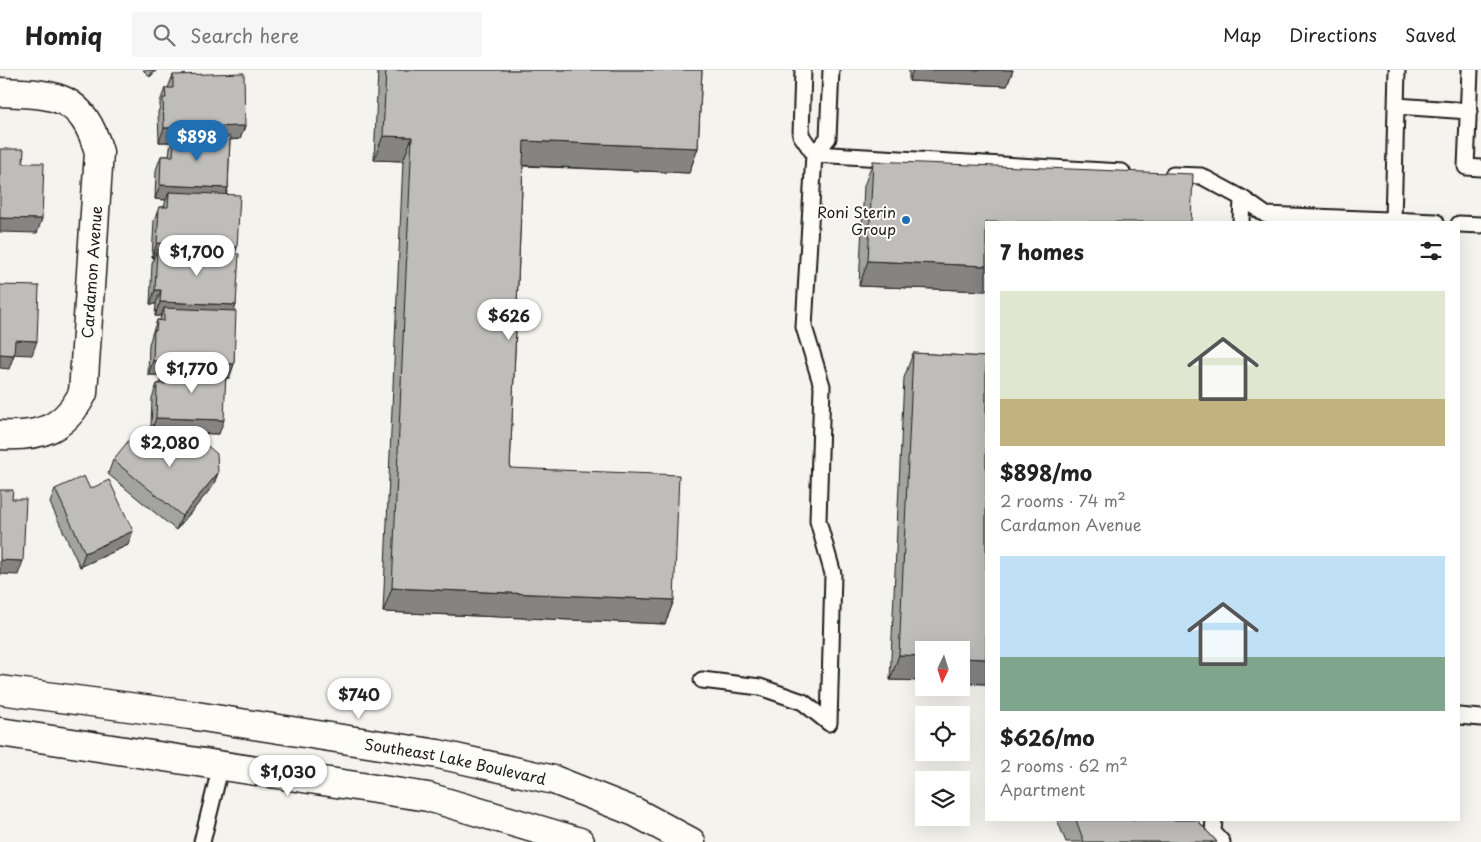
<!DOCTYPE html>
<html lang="en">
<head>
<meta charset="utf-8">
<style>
	:root { --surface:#fff; --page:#f6f6f6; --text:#222; --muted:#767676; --line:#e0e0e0; --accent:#1f6fb2 }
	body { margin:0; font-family:"Playpen Sans",sans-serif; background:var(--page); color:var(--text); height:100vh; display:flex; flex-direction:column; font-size:19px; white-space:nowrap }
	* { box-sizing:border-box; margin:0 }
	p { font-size:16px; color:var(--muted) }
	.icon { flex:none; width:28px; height:28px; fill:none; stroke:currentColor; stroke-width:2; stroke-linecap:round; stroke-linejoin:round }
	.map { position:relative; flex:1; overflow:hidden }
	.sheet { position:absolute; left:985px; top:151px; width:475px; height:600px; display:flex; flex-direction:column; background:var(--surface); border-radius:0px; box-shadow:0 5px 20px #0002 }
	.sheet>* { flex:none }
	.needle { width:32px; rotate:184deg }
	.buttons { position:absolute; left:915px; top:571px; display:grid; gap:10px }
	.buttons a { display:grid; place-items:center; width:55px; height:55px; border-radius:0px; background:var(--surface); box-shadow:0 5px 20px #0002; font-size:25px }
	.price { position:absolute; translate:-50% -42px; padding:0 11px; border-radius:18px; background:#fff; color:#222; font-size:16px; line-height:32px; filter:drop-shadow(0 1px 2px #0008) }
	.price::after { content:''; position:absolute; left:50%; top:30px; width:15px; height:11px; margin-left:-8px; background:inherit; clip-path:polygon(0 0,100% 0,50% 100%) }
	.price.on { background:var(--accent); color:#fff }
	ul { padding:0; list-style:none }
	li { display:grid; align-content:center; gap:10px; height:265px; padding:0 15px }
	li span { display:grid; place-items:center; height:155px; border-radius:0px; color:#555 }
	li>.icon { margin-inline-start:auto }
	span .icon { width:90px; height:90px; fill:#fffc; stroke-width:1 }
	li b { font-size:21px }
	h2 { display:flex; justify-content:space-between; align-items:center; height:60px; padding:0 15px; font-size:21px }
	header { display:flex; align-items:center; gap:30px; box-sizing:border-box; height:70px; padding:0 25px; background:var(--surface); border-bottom:1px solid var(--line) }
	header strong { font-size:24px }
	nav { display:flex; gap:28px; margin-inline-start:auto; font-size:18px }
	.search { width:350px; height:45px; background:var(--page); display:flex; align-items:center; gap:12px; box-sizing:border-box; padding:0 18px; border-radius:0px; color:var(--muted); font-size:19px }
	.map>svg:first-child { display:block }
</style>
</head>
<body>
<header>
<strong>Homiq</strong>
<div class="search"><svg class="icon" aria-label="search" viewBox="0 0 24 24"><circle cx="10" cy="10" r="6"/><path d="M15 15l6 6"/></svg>Search here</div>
<nav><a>Map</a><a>Directions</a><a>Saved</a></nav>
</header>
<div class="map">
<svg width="1481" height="772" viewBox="0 0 1481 772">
	<rect width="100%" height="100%" fill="#f4f3ee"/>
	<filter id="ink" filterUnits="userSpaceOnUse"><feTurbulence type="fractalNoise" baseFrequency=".02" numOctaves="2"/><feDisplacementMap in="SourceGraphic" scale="10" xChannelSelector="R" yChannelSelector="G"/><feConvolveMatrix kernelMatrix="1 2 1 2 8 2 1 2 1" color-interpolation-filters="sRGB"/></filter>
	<g filter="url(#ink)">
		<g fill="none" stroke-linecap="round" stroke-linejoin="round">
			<g stroke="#1c1c1c" stroke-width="19">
				<path id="service" d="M803,0L801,65L814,84
					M1470,0L1466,97L1481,98
					M1396,36L1469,41
					M814,84L1122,102
					M1173,105L1201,106L1242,128
					M1393,151L1397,0
					M1241,152L1242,128L1266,145L1436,152
					M1459,154L1481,155
					M702,610L760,617L803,632L829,653
					M1459,646L1481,648
					M829,653L833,504L818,451L822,316L804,257L814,84L828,68L831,0
					M1214,750L1213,762L1222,772
					M202,772L221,695"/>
			</g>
			<g stroke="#1c1c1c" stroke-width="31">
				<g id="minor">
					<path d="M0,22C54,24 82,23 99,82L83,323C64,360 40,367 0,365"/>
					<path id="s1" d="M0,620L190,645L438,684L554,710L635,742L691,772"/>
					<path d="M0,662L428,727L580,772"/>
				</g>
			</g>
			<use href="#service" stroke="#fdfcf7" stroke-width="15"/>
			<use href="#minor" stroke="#fdfcf7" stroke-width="28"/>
		</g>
		<path fill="#a3a3a0" stroke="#1c1c1c" d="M143,0H157L150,7Z
			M378,0H702L698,78L689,103L523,96L510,398L674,530L665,554L383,542L403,91L374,90Z
			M909,0H1013L1007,16L909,11Z
			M173,5L245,56L240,69L230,70L228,118L226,125L237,177L235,184L236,235L234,241V294L229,308H226L219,364L159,362L179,379L218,403L213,416L176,460L108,404L113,390L139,370L151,356L152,328L157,314H160V311L163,305H148L149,274L151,268L152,264L157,250H160L161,246H155L156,234H150L152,194L154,187H152L154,151L159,137H164L166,130L155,129L156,100L161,86H169L170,78L172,72H159L158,42L160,37V32L165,18H168Z
			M873,91L986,152V221L859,216L864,116Z
			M913,283L986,287V614L961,613L924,580V611L890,610L904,308Z
			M55,419H90L128,475L80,497L50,433Z
			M1057,750H1197L1217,772H1066Z"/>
		<path fill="#858482" stroke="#1c1c1c" d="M153,0H157L150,7Z
			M913,0H1013L1007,16L909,11Z
			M245,56L240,69L174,71L175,64L172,72H159L164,58Z
			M383,66L412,67L403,91L374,90Z
			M524,71L698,78L689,103L515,95Z
			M160,115L228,118L223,132L169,122L166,130L155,129Z
			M0,148L42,149L37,163L0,162Z
			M157,173L237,177L232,191L157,180L154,187H152Z
			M868,191L986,196V221L859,216Z
			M155,220H161L156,234H150Z
			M160,232L236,235L231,249L164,238L161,246H155Z
			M15,270L37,271L32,285L10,284Z
			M0,284L14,285L9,299L0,298Z
			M153,291L234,294L229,308L165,305L166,297L163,305H148Z
			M156,348L224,350L219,364L151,362Z
			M218,403L213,416L176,460L182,446Z
			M133,461L128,475L80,497L85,483Z
			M0,490L23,491L18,505L0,504Z
			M392,518L674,530L665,554L383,542Z
			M899,585L924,586V611L890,610Z
			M961,588L986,589V614L961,613Z"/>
		<path fill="#bebdba" stroke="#1c1c1c" d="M386,0H702L698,78L524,71L510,398L679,405L674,530L392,518L412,67L383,66Z
			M244,3L245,56L164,58L163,28H166L165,18H173V5Z
			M175,64L230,67L228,118L160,115L161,86H173Z
			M0,79H24L23,93H44L42,149L0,148Z
			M873,91L1193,104L1191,152H986V196L868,191Z
			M169,122L240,125L237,177L157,173L159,137H168Z
			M157,180L239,184L236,235L160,232L161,220H155Z
			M0,215L39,216L37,271L15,270L14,285L0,284Z
			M164,238L236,241L234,294L153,291L154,260L156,261L157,250L164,251Z
			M913,283L986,287V589L961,588V580H924V586L899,585Z
			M166,297L226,299L224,350L156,348L157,314H165Z
			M151,356L179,379L184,374L203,372L217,384L218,403L182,446L113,390L133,365L139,370Z
			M84,406L90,419L109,410L133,461L85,483L55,419Z
			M0,420H13L12,429H26L23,491L0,490Z
			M1076,750H1197L1217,772H1084Z"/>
	</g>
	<circle fill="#1f6fb2" stroke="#fdfcf7" stroke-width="2" cx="906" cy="150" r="5"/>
	<g text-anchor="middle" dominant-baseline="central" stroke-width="4" stroke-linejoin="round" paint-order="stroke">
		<g font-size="15" fill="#1c1c1c" stroke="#fdfcf7" text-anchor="end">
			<text x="896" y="141">Roni Sterin<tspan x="896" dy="17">Group</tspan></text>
		</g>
		<g font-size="15" fill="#1c1c1c" stroke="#fdfcf7">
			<text transform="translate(91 202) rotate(-86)">Cardamon Avenue</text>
			<text stroke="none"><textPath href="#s1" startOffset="461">Southeast Lake Boulevard</textPath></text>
		</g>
	</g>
</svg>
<div class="buttons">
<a><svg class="needle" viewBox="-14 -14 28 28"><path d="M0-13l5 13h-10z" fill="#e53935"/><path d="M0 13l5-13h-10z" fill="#767676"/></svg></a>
<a><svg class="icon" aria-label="locate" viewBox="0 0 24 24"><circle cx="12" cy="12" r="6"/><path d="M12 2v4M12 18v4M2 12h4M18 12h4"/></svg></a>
<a><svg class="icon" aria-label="layers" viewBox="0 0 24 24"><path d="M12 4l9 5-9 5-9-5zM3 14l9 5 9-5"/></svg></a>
</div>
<b class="price on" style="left:197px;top:92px">$898</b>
<b class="price" style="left:197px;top:207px">$1,700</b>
<b class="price" style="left:509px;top:271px">$626</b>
<b class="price" style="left:192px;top:324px">$1,770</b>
<b class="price" style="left:170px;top:398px">$2,080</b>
<b class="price" style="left:359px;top:650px">$740</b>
<b class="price" style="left:288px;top:727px">$1,030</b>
<section class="sheet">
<h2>7 homes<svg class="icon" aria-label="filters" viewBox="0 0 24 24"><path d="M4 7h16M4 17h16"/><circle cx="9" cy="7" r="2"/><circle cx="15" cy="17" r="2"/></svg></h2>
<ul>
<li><span style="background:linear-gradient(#dfe7d0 70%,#c2b280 0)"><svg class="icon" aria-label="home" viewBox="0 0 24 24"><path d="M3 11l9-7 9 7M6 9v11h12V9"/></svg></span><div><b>$898/mo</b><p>2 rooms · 74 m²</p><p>Cardamon Avenue</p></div></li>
<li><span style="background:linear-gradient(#bfe0f5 65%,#7fa58c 0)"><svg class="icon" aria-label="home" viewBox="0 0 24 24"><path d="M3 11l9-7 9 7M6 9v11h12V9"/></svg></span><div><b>$626/mo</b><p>2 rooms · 62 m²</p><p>Apartment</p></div></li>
</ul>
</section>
</div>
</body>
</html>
